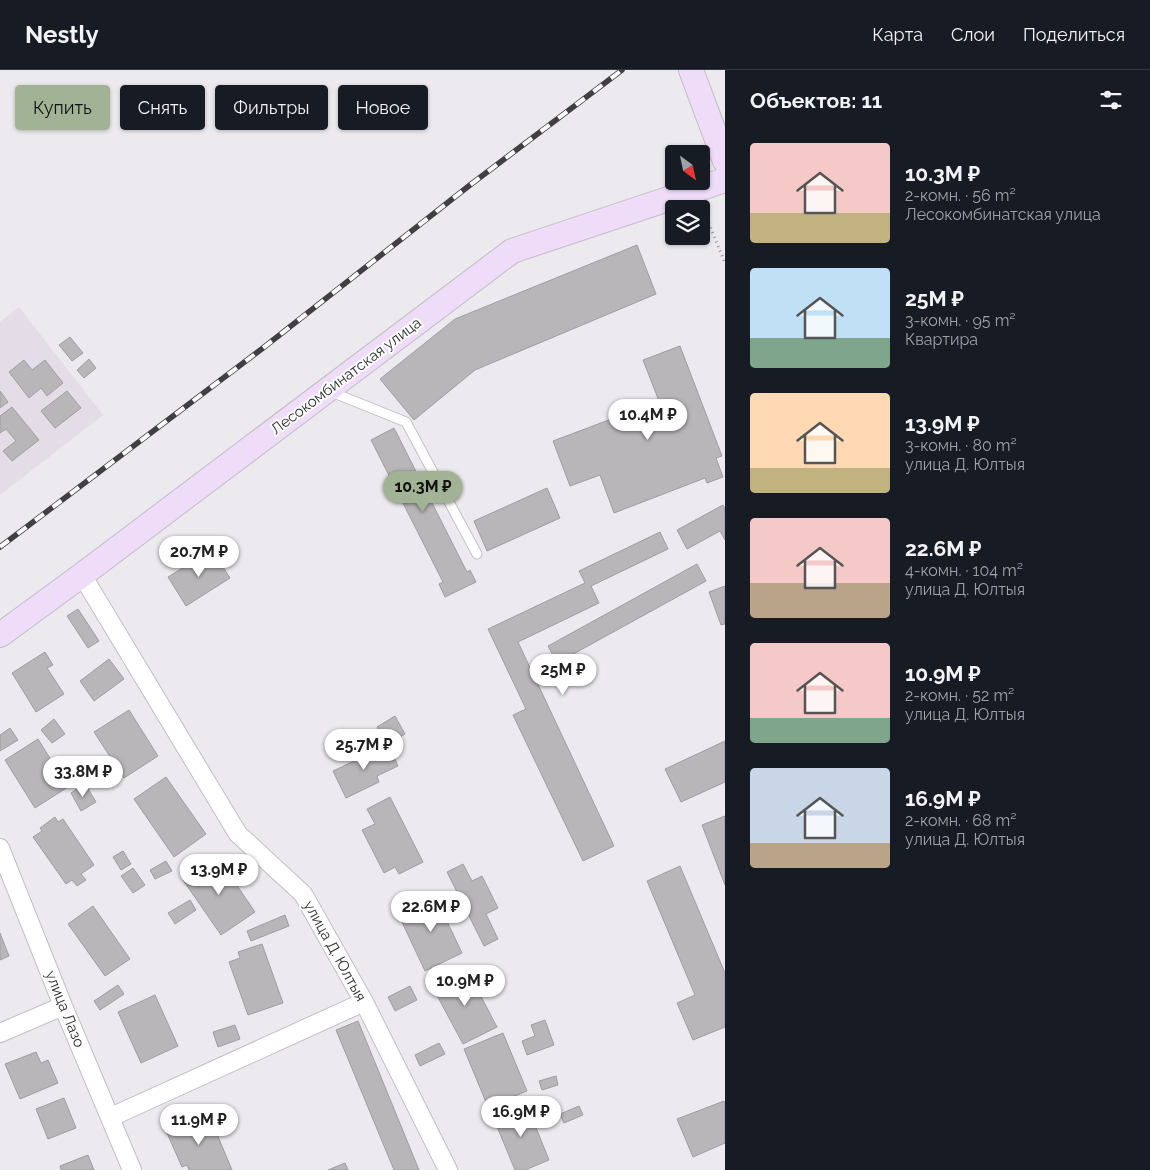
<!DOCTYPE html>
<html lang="ru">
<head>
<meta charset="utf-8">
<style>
	:root { --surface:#171b24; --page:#242831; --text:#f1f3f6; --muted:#9ea1a6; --line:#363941; --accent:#a2b395 }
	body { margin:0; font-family:Raleway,sans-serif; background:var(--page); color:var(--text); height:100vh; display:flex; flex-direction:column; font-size:19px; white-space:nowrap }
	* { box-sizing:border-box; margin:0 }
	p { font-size:16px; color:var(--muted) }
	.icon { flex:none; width:28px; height:28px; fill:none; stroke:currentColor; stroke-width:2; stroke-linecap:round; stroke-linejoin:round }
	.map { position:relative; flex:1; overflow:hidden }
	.drawer { display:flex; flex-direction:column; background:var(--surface); width:425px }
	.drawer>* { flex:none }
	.guide { position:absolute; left:15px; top:15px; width:475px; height:45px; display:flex; gap:10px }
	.needle { width:32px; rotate:147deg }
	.controls { position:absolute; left:665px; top:75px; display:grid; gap:10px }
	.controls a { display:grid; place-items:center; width:45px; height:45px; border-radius:5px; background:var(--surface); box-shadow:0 1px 4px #0004; font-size:25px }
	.price { position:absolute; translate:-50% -42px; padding:0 11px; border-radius:18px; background:#fff; color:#222; font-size:16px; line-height:32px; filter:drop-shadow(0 1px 2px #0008) }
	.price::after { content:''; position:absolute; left:50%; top:30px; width:15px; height:11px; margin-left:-8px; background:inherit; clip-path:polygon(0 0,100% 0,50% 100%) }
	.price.active { background:var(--accent); color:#111 }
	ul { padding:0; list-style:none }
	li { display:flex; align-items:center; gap:15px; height:125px; padding:0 25px }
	li span { display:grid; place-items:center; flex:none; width:140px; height:100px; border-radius:5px; color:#555 }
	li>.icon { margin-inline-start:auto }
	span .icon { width:60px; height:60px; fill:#fffc; stroke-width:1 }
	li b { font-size:21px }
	h2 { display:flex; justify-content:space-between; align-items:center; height:60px; padding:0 25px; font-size:21px }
	.tag { padding:0 18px; border-radius:5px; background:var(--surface); box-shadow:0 1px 4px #0004; font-size:18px; line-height:45px }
	.tag.active { background:var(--accent); color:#111 }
	header { display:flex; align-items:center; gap:30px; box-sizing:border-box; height:70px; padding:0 25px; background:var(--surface); border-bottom:1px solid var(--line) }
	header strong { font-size:24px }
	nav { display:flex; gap:28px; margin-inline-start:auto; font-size:18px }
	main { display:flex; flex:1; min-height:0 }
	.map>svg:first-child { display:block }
</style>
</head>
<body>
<header>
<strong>Nestly</strong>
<nav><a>Карта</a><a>Слои</a><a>Поделиться</a></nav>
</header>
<main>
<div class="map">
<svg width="725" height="1100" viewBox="0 0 725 1100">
	<rect width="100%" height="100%" fill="#eceaee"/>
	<path fill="#e4dde8" d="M19,237L103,345L0,425V252Z"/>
	<path fill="#b9b6ba" stroke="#9f9da0" d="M637,175L656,224L475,300L414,350L380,309L455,249Z
		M70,267L83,283L72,291L59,275Z
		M680,276L722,386L716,388L723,407L707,413L705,408L614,443L600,405L570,416L553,371L659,331L643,290Z
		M89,289L96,298L84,308L77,300Z
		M24,290L32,300L45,290L63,313L47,326L41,318L29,328L9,302Z
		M0,321L8,332L0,338Z
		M67,321L81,338L55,358L41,341Z
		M12,337L39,370L12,391L3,381L16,371L6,359L0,363V346Z
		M394,358L467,502L470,500L476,512L445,527L439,514L443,512L371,370Z
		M547,418L560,448L487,481L474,451Z
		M723,435L725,438V470L720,461L687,479L677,460Z
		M660,462L668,479L591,516L599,533L518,572L614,776L583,791L513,645L526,639L488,559L585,513L579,501Z
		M212,480L230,508L186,536L168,507Z
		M697,494L706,511L557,593L548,576Z
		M725,516V554L721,555L709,522Z
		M78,539L99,571L88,578L67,546Z
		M45,582L53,595L47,598L64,624L36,642L12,603Z
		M109,589L124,609L94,631L80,611Z
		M129,640L158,686L124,708L94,662Z
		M395,646L405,664L387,675L377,657Z
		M54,649L65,664L52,673L41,660Z
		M10,658L18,670L0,681V665Z
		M38,669L68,717L35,738L5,690Z
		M725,671V712L681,732L665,699Z
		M366,678L372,689L391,680L398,696L377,706L379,712L346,728L333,701L354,691L351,685Z
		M105,702L109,709L97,716L93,709Z
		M166,707L206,764L174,787L134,729Z
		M85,714L96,732L81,741L71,723Z
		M390,727L423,792L399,804L395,797L384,803L362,760L375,754L367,739Z
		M725,746V815L702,755Z
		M55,747L58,752L63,749L94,795L81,804L86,810L77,816L72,810L66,814L33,767L42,761L40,758Z
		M123,781L131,794L121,800L113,787Z
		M217,786L255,842L221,865L183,810Z
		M166,791L172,801L155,809L150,800Z
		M463,794L472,811L482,806L498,838L486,844L498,869L484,876L447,802Z
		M680,796L725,903V957L693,970L677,933L695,925L647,811Z
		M133,798L145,815L133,823L121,806Z
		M433,822L462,883L425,901L401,850L414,844L409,834Z
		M190,830L196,840L175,854L168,843Z
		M93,836L130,889L105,906L68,854Z
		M285,845L289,856L251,871L247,861Z
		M0,863L9,886L0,890Z
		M262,874L283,933L248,945L229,892L240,888L238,882Z
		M467,900L497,957L463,974L433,918Z
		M118,915L124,924L100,940L94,931Z
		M410,916L417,930L395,941L388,927Z
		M155,925L178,976L141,993L118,942Z
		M545,950L554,975L527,985L522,971L535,966L531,955Z
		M358,951L419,1100H394L336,960Z
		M235,955L240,969L218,977L213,962Z
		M503,963L527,1021L488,1037L464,979Z
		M439,973L445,984L420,996L415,985Z
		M36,982L41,993L48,990L58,1013L20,1029L5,994Z
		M556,1006L558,1015L542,1020L539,1011Z
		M64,1028L76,1058L48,1069L36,1039Z
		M724,1031L725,1034V1073L693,1087L677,1049Z
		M526,1033L549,1090L525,1100H515L493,1047Z
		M579,1036L583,1045L564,1053L560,1044Z
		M209,1045L232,1100H189L187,1095L182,1097L167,1063Z
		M88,1085L94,1100H61L60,1096Z
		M345,1093L348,1100H328Z"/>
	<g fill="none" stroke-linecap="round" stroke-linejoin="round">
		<g stroke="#c0bec2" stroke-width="11">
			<path id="lane" d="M329,321L406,352L477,484"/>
		</g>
		<g stroke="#c0bec2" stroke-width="20">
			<path id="street" d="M82,505L238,764L303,824L364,932L448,1100
				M0,778L63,936L132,1100
				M0,963L63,936
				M111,1047L364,932"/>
		</g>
		<g stroke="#c0bec2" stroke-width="26">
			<path id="secondary" d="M691,0L725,91
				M0,565L82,505L512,181L725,110"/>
		</g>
		<path stroke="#979598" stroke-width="3" stroke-dasharray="1 4" stroke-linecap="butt" d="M703,139L725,193"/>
		<use href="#lane" stroke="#fff" stroke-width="9"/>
		<use href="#street" stroke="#fff" stroke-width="18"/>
		<use href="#secondary" stroke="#eedcf9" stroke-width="24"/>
		<g stroke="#403f41" stroke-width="5.5">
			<path id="rail" d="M0,477L263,278L470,115L622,0"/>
		</g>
		<use href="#rail" stroke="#fff" stroke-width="4" stroke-dasharray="11" stroke-linecap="butt"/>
	</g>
	<g text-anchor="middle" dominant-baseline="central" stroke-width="4" stroke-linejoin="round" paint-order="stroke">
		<g font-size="15" fill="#2c2b2d" stroke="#fff">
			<text transform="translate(346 306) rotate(-37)">Лесокомбинатская улица</text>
			<text transform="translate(335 881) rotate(61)">улица Д. Юлтыя</text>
			<text transform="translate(65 939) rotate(68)">улица Лазо</text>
		</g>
	</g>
</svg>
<div class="controls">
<a><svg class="needle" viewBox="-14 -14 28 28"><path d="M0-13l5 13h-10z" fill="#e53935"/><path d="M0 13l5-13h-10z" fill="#9ea1a6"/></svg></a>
<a><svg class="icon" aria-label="layers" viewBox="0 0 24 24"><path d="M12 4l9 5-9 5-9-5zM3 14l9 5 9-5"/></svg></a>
</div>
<b class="price" style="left:648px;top:371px">10.4M ₽</b>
<b class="price active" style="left:423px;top:443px">10.3M ₽</b>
<b class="price" style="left:199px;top:508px">20.7M ₽</b>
<b class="price" style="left:563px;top:626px">25M ₽</b>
<b class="price" style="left:364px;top:701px">25.7M ₽</b>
<b class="price" style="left:83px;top:728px">33.8M ₽</b>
<b class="price" style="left:219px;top:826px">13.9M ₽</b>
<b class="price" style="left:431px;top:863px">22.6M ₽</b>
<b class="price" style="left:465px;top:937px">10.9M ₽</b>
<b class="price" style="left:521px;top:1068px">16.9M ₽</b>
<b class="price" style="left:199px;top:1076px">11.9M ₽</b>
<div class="guide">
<a class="tag active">Купить</a>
<a class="tag">Снять</a>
<a class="tag">Фильтры</a>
<a class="tag">Новое</a>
</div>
</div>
<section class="drawer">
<h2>Объектов: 11<svg class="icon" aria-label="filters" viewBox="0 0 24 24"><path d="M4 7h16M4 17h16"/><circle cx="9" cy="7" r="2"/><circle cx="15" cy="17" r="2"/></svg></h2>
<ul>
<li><span style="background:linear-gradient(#f6c9c9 70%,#c2b280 0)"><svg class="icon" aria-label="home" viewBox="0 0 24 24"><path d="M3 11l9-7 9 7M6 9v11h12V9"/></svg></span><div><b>10.3M ₽</b><p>2-комн. · 56 m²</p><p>Лесокомбинатская улица</p></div></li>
<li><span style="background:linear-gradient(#bfe0f5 70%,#7fa58c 0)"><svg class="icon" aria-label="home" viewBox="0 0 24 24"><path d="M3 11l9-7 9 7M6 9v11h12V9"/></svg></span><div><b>25M ₽</b><p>3-комн. · 95 m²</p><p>Квартира</p></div></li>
<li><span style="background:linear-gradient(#ffd9b3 75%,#c2b280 0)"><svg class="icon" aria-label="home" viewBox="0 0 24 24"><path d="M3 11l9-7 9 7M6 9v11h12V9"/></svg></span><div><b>13.9M ₽</b><p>3-комн. · 80 m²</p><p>улица Д. Юлтыя</p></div></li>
<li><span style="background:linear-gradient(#f6c9c9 65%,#b9a48a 0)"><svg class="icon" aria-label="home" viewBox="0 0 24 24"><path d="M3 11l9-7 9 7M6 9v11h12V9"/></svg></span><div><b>22.6M ₽</b><p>4-комн. · 104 m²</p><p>улица Д. Юлтыя</p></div></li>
<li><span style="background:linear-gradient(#f6c9c9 75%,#7fa58c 0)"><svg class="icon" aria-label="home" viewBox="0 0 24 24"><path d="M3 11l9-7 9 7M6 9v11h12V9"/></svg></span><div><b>10.9M ₽</b><p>2-комн. · 52 m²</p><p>улица Д. Юлтыя</p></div></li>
<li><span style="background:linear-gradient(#c9d6e8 75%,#b9a48a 0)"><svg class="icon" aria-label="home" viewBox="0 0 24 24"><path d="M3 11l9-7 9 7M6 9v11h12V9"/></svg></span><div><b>16.9M ₽</b><p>2-комн. · 68 m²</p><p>улица Д. Юлтыя</p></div></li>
</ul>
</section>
</main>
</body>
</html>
